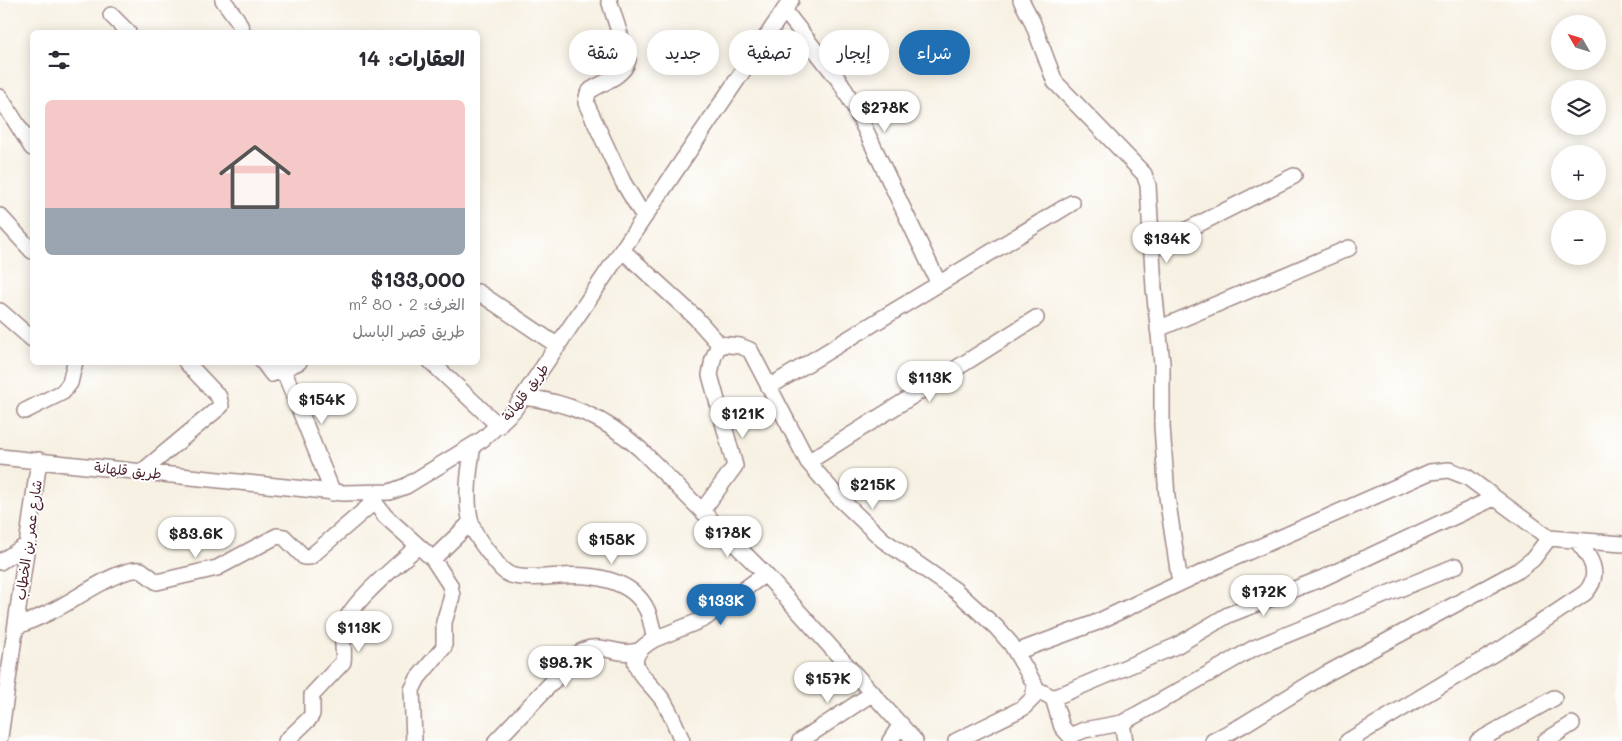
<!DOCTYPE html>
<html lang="ar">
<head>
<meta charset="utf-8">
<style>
	:root { --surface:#fff; --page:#f2f2f3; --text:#2b2b33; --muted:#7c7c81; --accent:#1f6fb2 }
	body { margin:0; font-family:Mali,"Playpen Sans Arabic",sans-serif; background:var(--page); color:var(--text); direction:rtl; height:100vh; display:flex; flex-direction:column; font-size:19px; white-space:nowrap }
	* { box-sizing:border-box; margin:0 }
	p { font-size:16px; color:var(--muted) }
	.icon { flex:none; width:28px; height:28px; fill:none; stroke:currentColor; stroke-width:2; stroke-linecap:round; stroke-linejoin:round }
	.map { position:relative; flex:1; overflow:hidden; direction:ltr }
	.details { position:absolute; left:30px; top:30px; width:450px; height:335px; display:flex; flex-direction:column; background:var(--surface); border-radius:8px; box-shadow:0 2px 12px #0003; direction:rtl }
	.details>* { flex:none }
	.hud { position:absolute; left:495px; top:30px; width:475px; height:45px; direction:rtl; display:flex; gap:10px }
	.needle { width:32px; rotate:309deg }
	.buttons { position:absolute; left:1551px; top:15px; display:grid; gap:10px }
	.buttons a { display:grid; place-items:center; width:55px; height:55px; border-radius:50%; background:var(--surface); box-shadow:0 2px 12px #0003; font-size:25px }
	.price { position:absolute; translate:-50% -42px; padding:0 11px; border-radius:18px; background:#fff; color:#222; font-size:16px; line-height:32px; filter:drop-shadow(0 1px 2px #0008) }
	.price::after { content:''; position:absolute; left:50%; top:30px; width:15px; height:11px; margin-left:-8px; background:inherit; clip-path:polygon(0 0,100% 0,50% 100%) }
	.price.active { background:var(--accent); color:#fff }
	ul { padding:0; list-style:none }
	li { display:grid; align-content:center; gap:10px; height:265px; padding:0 15px }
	li span { display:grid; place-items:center; height:155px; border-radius:8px; color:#555 }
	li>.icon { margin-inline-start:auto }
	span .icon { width:90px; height:90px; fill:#fffc; stroke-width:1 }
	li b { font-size:21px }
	h2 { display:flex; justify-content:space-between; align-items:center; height:60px; padding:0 15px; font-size:21px }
	.chip { padding:0 18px; border-radius:22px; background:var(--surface); box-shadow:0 2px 12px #0003; font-size:18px; line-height:45px }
	.chip.active { background:var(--accent); color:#fff }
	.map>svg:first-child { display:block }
</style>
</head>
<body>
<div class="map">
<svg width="1622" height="741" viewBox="0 0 1622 741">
	<rect width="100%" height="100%" fill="#fff"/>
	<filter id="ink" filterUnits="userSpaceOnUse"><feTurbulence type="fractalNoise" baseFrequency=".02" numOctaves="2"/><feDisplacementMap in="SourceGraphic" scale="10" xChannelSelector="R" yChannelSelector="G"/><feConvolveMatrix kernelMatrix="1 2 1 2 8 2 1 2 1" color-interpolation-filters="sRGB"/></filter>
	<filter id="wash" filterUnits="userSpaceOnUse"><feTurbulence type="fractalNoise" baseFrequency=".0096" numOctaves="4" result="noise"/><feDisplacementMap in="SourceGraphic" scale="20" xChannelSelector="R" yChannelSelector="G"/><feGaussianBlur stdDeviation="1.12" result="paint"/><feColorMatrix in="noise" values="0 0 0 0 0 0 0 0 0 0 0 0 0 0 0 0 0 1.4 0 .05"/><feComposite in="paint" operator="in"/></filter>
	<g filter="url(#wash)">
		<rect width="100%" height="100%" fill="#f7f1e3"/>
	</g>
	<g filter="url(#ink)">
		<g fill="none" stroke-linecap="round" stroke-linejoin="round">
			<g stroke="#a08887" stroke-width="18">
				<path id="minor" d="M223,0L237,19L243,32
					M609,0L628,60C624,76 604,82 591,90L588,93L586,103L623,182L644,217
					M1021,0L1032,21L1055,82L1144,174L1148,185L1154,288L1162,363V426L1167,497L1180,583
					M784,10L841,83L855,108L939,284
					M111,15L128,32
					M0,97L32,148
					M0,216L32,251
					M1151,248L1294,176
					M622,250L695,317L719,344L740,346L750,350L808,462L837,496L883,540L955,590L996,627L1011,644L1035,685L1033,698L1023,708L956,741
					M478,292L558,346
					M0,311L32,339
					M1158,329L1349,248
					M263,362L272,374L299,362
					M431,362L499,426
					M283,369L333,493
					M769,387L1072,203
					M523,397C569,402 605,418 640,449L765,574L915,741
					M25,411L63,392L70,383L75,362
					M473,446C469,468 464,507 473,528C477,539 485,548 492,557C498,565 504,574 514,576C529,579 545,577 560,576C590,574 632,578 647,610C651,618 652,630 655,639C614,662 648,677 664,702C671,714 677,728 682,741
					M0,457L343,493L390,492L406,486L483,439L514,410L791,0
					M808,462L1036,318
					M143,471L221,406L219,397L186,362
					M369,495L385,516L433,559L450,585L452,596L444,622V647L418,678L412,690L414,741
					M702,511L735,466L710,375L713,359L719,344
					M433,559L471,522
					M0,562L28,544
					M16,627C30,621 43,616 56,609C75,600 121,566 141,570L157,582L217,568L277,536L284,537L304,557H310L374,502
					M655,639L704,619L765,574
					M1016,652L1095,623L1225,562L1430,472L1449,470L1467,477L1549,538L1622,544
					M1036,689L1053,698L1176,646L1228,615L1323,578L1494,498
					M1053,698L1062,727L1070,736L1084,730L1122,723L1254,648L1456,566
					M1122,723L1125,741
					M0,737L39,460
					M286,741L309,719L312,714V695L343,662C345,650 340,634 344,624C353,600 398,565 418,546
					M496,741L582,651C601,641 616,657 638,651
					M800,741L873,693
					M890,741L901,724
					M1213,741L1243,725L1326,674L1519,570L1533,559L1549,538
					M1348,741L1503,648L1585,593C1603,574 1590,556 1576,540
					M1478,741L1554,698
					M1545,741L1572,724"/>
			</g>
			<use href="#minor" stroke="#fff" stroke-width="15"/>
		</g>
	</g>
	<g text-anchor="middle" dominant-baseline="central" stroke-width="4" stroke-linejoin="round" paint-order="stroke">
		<g font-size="14" fill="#4a1f2b" stroke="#fff">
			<text transform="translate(525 392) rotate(-53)">طريق قلهانة</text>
			<text transform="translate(128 470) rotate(6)">طريق قلهانة</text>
			<text transform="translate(28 540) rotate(-82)">شارع عمر بن الخطاب</text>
		</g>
	</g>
</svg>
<div class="buttons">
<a><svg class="needle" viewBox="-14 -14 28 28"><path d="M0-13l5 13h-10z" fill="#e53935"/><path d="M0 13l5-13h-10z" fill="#7c7c81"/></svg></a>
<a><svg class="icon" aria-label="layers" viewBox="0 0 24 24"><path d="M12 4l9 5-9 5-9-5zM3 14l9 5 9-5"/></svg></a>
<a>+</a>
<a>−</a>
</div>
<b class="price" style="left:885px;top:133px">$278K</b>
<b class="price" style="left:1167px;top:264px">$134K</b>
<b class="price" style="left:930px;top:403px">$113K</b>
<b class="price" style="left:322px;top:425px">$154K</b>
<b class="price" style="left:743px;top:439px">$121K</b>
<b class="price" style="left:873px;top:510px">$215K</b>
<b class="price" style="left:728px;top:558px">$178K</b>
<b class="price" style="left:196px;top:559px">$83.6K</b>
<b class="price" style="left:612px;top:565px">$158K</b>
<b class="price" style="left:1264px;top:617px">$172K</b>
<b class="price active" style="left:721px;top:626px">$133K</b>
<b class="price" style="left:359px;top:653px">$113K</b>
<b class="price" style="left:566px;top:688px">$98.7K</b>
<b class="price" style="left:828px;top:704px">$157K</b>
<div class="hud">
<a class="chip active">شراء</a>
<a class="chip">إيجار</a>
<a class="chip">تصفية</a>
<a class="chip">جديد</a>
<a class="chip">شقة</a>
</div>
<section class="details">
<h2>العقارات: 14<svg class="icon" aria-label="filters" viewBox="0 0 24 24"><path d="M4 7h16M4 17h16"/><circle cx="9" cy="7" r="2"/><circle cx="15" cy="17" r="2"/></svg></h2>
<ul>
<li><span style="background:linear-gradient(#f6c9c9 70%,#9aa5b1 0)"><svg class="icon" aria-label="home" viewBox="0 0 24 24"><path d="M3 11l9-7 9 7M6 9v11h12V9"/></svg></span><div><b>$133,000</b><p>الغرف: 2 · 80 m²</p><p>طريق قصر الباسل</p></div></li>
</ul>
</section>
</div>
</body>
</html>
